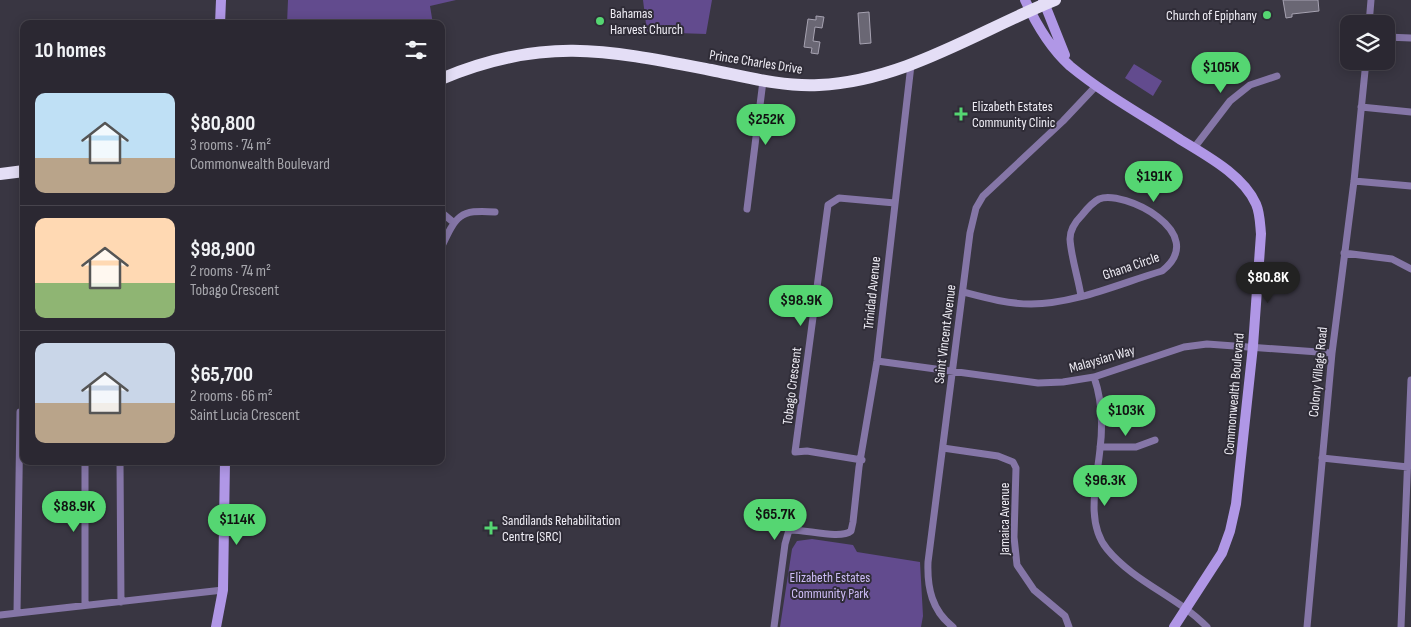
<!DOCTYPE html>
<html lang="en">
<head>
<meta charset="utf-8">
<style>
	:root { --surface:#2b2832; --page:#37343e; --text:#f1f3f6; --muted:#a6a6ac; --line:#47444d; --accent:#55d672 }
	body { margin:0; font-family:"Sofia Sans Condensed",sans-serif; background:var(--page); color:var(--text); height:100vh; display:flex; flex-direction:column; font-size:19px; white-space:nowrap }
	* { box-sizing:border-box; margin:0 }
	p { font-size:16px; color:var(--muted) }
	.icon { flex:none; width:28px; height:28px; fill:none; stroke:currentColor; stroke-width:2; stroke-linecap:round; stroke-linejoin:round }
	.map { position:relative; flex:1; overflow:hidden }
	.details { position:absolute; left:20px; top:20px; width:425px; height:445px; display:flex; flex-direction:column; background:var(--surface); border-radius:10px; box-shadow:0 2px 12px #0003,0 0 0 1px var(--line) }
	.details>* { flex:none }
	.tools { position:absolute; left:1340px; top:15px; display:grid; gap:10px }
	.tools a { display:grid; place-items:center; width:55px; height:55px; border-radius:10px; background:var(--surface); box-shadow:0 2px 12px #0003,0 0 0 1px var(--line); font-size:25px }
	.price { position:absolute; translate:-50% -42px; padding:0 11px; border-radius:18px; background:var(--accent); color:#111; font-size:16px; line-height:32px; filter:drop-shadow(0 1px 2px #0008) }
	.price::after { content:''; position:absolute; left:50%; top:30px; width:15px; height:11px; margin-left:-8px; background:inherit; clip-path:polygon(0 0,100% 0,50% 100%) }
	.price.active { background:#222; color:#fff }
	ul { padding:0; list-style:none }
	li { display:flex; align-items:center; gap:15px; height:125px; padding:0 15px }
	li+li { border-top:1px solid var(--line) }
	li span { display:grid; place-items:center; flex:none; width:140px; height:100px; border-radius:10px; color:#555 }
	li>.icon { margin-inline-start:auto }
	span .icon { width:60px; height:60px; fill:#fffc; stroke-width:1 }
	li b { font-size:21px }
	h2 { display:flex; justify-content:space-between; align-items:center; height:60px; padding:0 15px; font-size:21px }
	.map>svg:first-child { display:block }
</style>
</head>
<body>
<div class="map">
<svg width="1411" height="627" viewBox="0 0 1411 627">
	<rect width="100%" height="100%" fill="#393642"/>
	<path fill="#624b8e" d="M288,0H456L430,6L433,24H287Z
		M643,0H712L706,34L647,32Z
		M1134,64L1162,81L1153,96L1125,78Z
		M812,539L853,545L857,552L920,562L923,616L921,627H780L792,549L797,541Z"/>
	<path fill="#6a6774" stroke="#a6a2b1" d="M1283,0H1318L1319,11L1292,14V17L1286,18Z
		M869,12L871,43L860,44L858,13Z
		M816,16L824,17L822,28L815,27L813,41L820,42L818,54L811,53L812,48L804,47L808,19L816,20Z"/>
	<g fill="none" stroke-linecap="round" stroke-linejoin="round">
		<path stroke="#8576a7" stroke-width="7" d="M1369,24L1371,0
			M1386,37L1411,38
			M1361,107L1411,112
			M1194,148L1230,101L1250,85L1277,76
			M1354,181L1411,186
			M747,209L763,81
			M441,212L453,222
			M441,248C456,216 459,209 495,212
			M1344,253L1392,259L1411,269
			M963,292C986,298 1008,304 1031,304C1075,304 1121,283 1162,271C1211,233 1123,189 1099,199C1093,202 1086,210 1082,215C1076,221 1070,230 1070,239C1071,257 1078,277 1081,296
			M877,361L1038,383L1063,382L1094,377L1184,347L1207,344L1332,353
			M1094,377C1102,400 1103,425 1100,449C1097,481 1085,522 1107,549C1134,582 1178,597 1207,627
			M1100,447H1136L1155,440
			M943,448L998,456L1013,462L1016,468L1014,537L1017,565L1034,590L1065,616L1069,627
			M1322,458L1408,467
			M862,460L807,451L795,452L828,205L839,198L895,203
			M85,461V605
			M120,461L121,602
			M17,613L20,412
			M0,615L223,590
			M774,627L785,544L789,530C805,529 840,540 851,531L853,522L859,467L877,361L911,65
			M953,627C932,611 927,588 928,562L970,233L976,208L983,196L1063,121L1096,86
			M1307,627L1332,353L1354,181L1366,61
			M1401,627L1411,380"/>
		<path stroke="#b097e6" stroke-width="10" d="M1025,0C1036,24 1050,48 1070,66C1104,94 1144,116 1181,140C1207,156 1243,175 1256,204C1260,213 1260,223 1261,234L1253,346L1236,504L1230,531L1222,553L1174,627
			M1043,0L1065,55
			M220,24L221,0
			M216,627L223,590L225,461"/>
		<path stroke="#e4def6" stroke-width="12" d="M441,79C542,36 608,50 711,70C746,77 783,87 819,85C904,81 978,31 1055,0
			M0,174L24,171"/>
	</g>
	<g fill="#55d672" stroke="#2f2c37" stroke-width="2">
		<circle cx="1267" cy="15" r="5"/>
		<circle cx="600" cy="21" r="5"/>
		<path d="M958.5 106.5h5v5h5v5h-5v5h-5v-5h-5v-5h5z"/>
		<path d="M488.5 520.5h5v5h5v5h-5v5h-5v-5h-5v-5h5z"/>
	</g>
	<g text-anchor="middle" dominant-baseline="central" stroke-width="4" stroke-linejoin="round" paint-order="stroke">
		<g font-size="14" fill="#efedf5" stroke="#2f2c37" text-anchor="start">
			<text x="610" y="13">Bahamas<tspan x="610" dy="16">Harvest Church</tspan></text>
			<text x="1257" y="15" text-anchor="end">Church of Epiphany</text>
			<text x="972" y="106">Elizabeth Estates<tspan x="972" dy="16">Community Clinic</tspan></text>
			<text x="502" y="520">Sandilands Rehabilitation<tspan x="502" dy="16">Centre (SRC)</tspan></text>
		</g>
		<g font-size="14" fill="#efedf5" stroke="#2f2c37">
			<text transform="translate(756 62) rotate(9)">Prince Charles Drive</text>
			<text transform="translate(1131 266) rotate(-19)">Ghana Circle</text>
			<text transform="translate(872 293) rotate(-84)">Trinidad Avenue</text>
			<text transform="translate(945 334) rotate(-83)">Saint Vincent Avenue</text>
			<text transform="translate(1102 359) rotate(-16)">Malaysian Way</text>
			<text transform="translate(1318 372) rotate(-84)">Colony Village Road</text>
			<text transform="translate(792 386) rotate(-83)">Tobago Crescent</text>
			<text transform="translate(1234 394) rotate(-85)">Commonwealth Boulevard</text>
			<text transform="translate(1004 519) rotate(-90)">Jamaica Avenue</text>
		</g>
		<g font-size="14" fill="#cebdf7" stroke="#2f2c37">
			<text x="830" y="577">Elizabeth Estates<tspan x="830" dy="16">Community Park</tspan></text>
		</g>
	</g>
</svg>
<div class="tools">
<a><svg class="icon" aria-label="layers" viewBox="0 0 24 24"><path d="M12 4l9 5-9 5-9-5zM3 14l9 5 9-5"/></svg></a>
</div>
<b class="price" style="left:1221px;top:94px">$105K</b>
<b class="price" style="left:766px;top:146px">$252K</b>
<b class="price" style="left:1154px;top:203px">$191K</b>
<b class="price active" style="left:1268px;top:304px">$80.8K</b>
<b class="price" style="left:801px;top:327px">$98.9K</b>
<b class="price" style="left:1126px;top:437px">$103K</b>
<b class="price" style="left:1105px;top:507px">$96.3K</b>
<b class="price" style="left:74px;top:533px">$88.9K</b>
<b class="price" style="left:775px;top:541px">$65.7K</b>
<b class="price" style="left:237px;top:546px">$114K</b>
<section class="details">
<h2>10 homes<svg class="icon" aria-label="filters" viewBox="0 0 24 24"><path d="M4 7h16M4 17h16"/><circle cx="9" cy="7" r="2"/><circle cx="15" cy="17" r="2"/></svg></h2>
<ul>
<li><span style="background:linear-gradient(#bfe0f5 65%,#b9a48a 0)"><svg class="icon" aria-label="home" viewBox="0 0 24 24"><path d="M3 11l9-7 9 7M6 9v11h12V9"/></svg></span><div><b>$80,800</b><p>3 rooms · 74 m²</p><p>Commonwealth Boulevard</p></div></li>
<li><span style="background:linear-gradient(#ffd9b3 65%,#8fb573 0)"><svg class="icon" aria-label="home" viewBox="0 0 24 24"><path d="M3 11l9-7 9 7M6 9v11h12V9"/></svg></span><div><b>$98,900</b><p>2 rooms · 74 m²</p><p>Tobago Crescent</p></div></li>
<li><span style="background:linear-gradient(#c9d6e8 60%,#b9a48a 0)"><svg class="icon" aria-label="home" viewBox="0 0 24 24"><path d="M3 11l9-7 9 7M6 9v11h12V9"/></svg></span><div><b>$65,700</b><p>2 rooms · 66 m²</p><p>Saint Lucia Crescent</p></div></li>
</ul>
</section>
</div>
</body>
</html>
